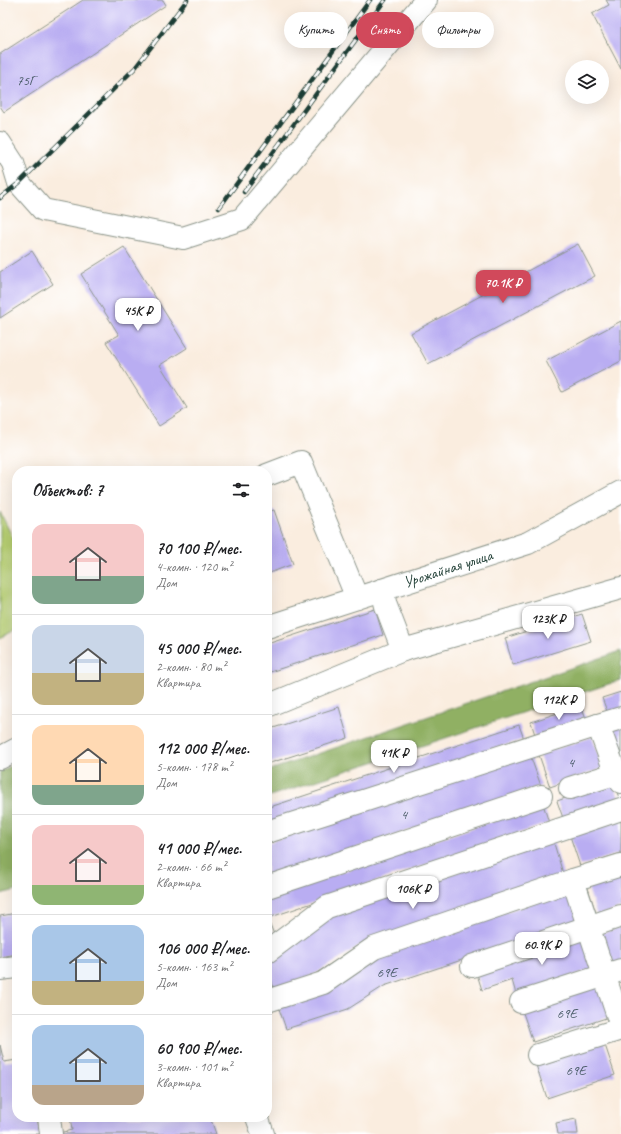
<!DOCTYPE html>
<html lang="ru">
<head>
<meta charset="utf-8">
<style>
	:root { --surface:#fff; --page:#f2f2f2; --text:#202124; --muted:#757577; --line:#e0e0e0; --accent:#d1495b }
	body { margin:0; font-family:Caveat,sans-serif; background:var(--page); color:var(--text); height:100vh; display:flex; flex-direction:column; font-size:15px; white-space:nowrap }
	* { box-sizing:border-box; margin:0 }
	p { font-size:13px; color:var(--muted) }
	.icon { flex:none; width:22px; height:22px; fill:none; stroke:currentColor; stroke-width:2; stroke-linecap:round; stroke-linejoin:round }
	.map { position:relative; flex:1; overflow:hidden }
	.sheet { position:absolute; left:12px; top:466px; width:260px; height:656px; display:flex; flex-direction:column; background:var(--surface); border-radius:16px; box-shadow:0 4px 16px #0002 }
	.sheet>* { flex:none }
	.top-card { position:absolute; left:284px; top:12px; width:277px; height:36px; display:flex; gap:8px }
	.tools { position:absolute; left:565px; top:60px; display:grid; gap:8px }
	.tools a { display:grid; place-items:center; width:44px; height:44px; border-radius:50%; background:var(--surface); box-shadow:0 4px 16px #0002; font-size:20px }
	.price { position:absolute; translate:-50% -34px; padding:0 9px; border-radius:8px; background:#fff; color:#222; font-size:13px; line-height:26px; filter:drop-shadow(0 1px 2px #0008) }
	.price::after { content:''; position:absolute; left:50%; top:24px; width:12px; height:9px; margin-left:-6px; background:inherit; clip-path:polygon(0 0,100% 0,50% 100%) }
	.price.active { background:var(--accent); color:#fff }
	ul { padding:0; list-style:none }
	li { display:flex; align-items:center; gap:12px; height:100px; padding:0 20px }
	li+li { border-top:1px solid var(--line) }
	li span { display:grid; place-items:center; flex:none; width:112px; height:80px; border-radius:12px; color:#555 }
	li>.icon { margin-inline-start:auto }
	span .icon { width:48px; height:48px; fill:#fffc; stroke-width:1 }
	li b { font-size:17px }
	h2 { display:flex; justify-content:space-between; align-items:center; height:48px; padding:0 20px; font-size:17px }
	.chip { padding:0 14px; border-radius:18px; background:var(--surface); box-shadow:0 4px 16px #0002; font-size:14px; line-height:36px }
	.chip.active { background:var(--accent); color:#fff }
	.map>svg:first-child { display:block }
</style>
</head>
<body>
<div class="map">
<svg width="621" height="1134" viewBox="0 0 621 1134">
	<rect width="100%" height="100%" fill="#fff"/>
	<filter id="ink" filterUnits="userSpaceOnUse"><feTurbulence type="fractalNoise" baseFrequency=".025" numOctaves="2"/><feDisplacementMap in="SourceGraphic" scale="8" xChannelSelector="R" yChannelSelector="G"/><feConvolveMatrix kernelMatrix="1 2 1 2 8 2 1 2 1" color-interpolation-filters="sRGB"/></filter>
	<filter id="wash" filterUnits="userSpaceOnUse"><feTurbulence type="fractalNoise" baseFrequency=".012" numOctaves="4" result="noise"/><feDisplacementMap in="SourceGraphic" scale="16" xChannelSelector="R" yChannelSelector="G"/><feGaussianBlur stdDeviation="0.9" result="paint"/><feColorMatrix in="noise" values="0 0 0 0 0 0 0 0 0 0 0 0 0 0 0 0 0 1.4 0 .05"/><feComposite in="paint" operator="in"/></filter>
	<g filter="url(#wash)">
		<rect width="100%" height="100%" fill="#faeddf"/>
		<path fill="#b5cd71" stroke="#6a8552" d="M0,512L17,546V629L0,638Z"/>
		<path fill="#90b063" stroke="#58764c" d="M621,651V680L267,797V771Z
			M17,762V890L0,894V772Z"/>
		<g id="blocks">
			<path fill="#b9adf2" d="M83,0H163L166,5L4,112L0,106V54Z
				M606,0H621V69L592,14L609,5Z
				M578,244L595,276L428,364L411,333Z
				M124,247L187,348L160,365L187,408L159,426L106,342L119,335L81,274Z
				M32,251L53,284L0,318V272Z
				M621,321V361L562,392L546,361Z
				M274,510L293,564L267,574V512Z
				M375,609L383,635L267,673V644Z
				M582,614L591,641L513,665L505,638Z
				M621,692V710L608,714L602,698Z
				M581,705L587,721L536,738L531,722Z
				M339,707L348,738L267,764V730Z
				M519,725L524,739L267,824V808Z
				M621,726V761L610,730Z
				M592,737L603,768L550,787L539,755Z
				M530,755L541,786L267,878V843Z
				M613,781L619,798L563,818L557,801Z
				M543,804L549,823L268,918L274,935L267,937V897Z
				M621,820V853L580,866L570,836Z
				M553,840L564,877L362,944L310,977L274,988L267,967V963L331,913Z
				M621,875V908L597,916L587,885Z
				M569,891L578,921L384,986L348,1009L286,1029L277,1003L368,957Z
				M17,913V954L0,957V916Z
				M621,927V961L612,963L602,933Z
				M588,934L599,967L516,994L512,980L482,990L476,971Z
				M602,984L612,1016L533,1042L522,1010Z
				M604,1042L615,1075L547,1098L536,1065Z
				M0,1045L4,1062L17,1060V1117H37L40,1134H0Z
				M70,1117H210L216,1134H54L72,1130Z
				M576,1119L578,1134H558L556,1123Z"/>
		</g>
	</g>
	<g filter="url(#ink)">
		<use href="#blocks" fill-opacity="0" stroke="#8c958a" stroke-width="1"/>
		<g fill="none" stroke-linecap="round" stroke-linejoin="round">
			<g stroke="#8c958a" stroke-width="24">
				<g id="minor">
					<path d="M0,143L13,163L19,183L43,210L183,238L242,219L426,0"/>
					<path d="M267,475L301,462L357,598"/>
					<path d="M382,590L386,606L403,650L621,588"/>
					<path id="s1" d="M267,627L528,543L621,492"/>
					<path d="M267,706L403,650"/>
					<path d="M598,725L621,718"/>
					<path d="M0,758L17,749"/>
					<path d="M570,788L621,772"/>
					<path d="M267,832L598,725L616,774L621,782"/>
					<path d="M621,865L573,880L621,1026"/>
					<path d="M267,887L541,796"/>
					<path d="M267,952L327,907L621,809"/>
					<path d="M472,966L621,916"/>
					<path d="M0,969L17,967"/>
					<path d="M267,1001L323,983L374,948L573,880"/>
					<path d="M521,1002L621,970"/>
					<path d="M538,1055L621,1029"/>
					<path d="M49,1117L51,1134"/>
					<path d="M257,1117L263,1134"/>
				</g>
			</g>
			<use href="#minor" stroke="#fff" stroke-width="22"/>
			<g stroke="#1f3d34" stroke-width="4.5">
				<path id="rail" d="M244,192L385,0
					M0,198L19,183L135,68L187,0
					M219,208L370,0"/>
			</g>
			<use href="#rail" stroke="#fff" stroke-width="3" stroke-dasharray="9" stroke-linecap="butt"/>
		</g>
	</g>
	<g text-anchor="middle" dominant-baseline="central" stroke-width="3" stroke-linejoin="round" paint-order="stroke">
		<g font-size="14" fill="#465964">
			<text x="26" y="80">75Г</text>
			<text x="571" y="762">4</text>
			<text x="404" y="814">4</text>
			<text x="387" y="972">69Е</text>
			<text x="567" y="1013">69Е</text>
			<text x="576" y="1070">69Е</text>
		</g>
		<g font-size="16" fill="#1f3d34" stroke="#fff">
			<text stroke="none"><textPath href="#s1" startOffset="190">Урожайная улица</textPath></text>
		</g>
	</g>
</svg>
<div class="tools">
<a><svg class="icon" aria-label="layers" viewBox="0 0 24 24"><path d="M12 4l9 5-9 5-9-5zM3 14l9 5 9-5"/></svg></a>
</div>
<b class="price active" style="left:503px;top:304px">70.1K ₽</b>
<b class="price" style="left:138px;top:332px">45K ₽</b>
<b class="price" style="left:548px;top:640px">123K ₽</b>
<b class="price" style="left:559px;top:721px">112K ₽</b>
<b class="price" style="left:394px;top:774px">41K ₽</b>
<b class="price" style="left:413px;top:910px">106K ₽</b>
<b class="price" style="left:542px;top:966px">60.9K ₽</b>
<div class="top-card">
<a class="chip">Купить</a>
<a class="chip active">Снять</a>
<a class="chip">Фильтры</a>
</div>
<section class="sheet">
<h2>Объектов: 7<svg class="icon" aria-label="filters" viewBox="0 0 24 24"><path d="M4 7h16M4 17h16"/><circle cx="9" cy="7" r="2"/><circle cx="15" cy="17" r="2"/></svg></h2>
<ul>
<li><span style="background:linear-gradient(#f6c9c9 65%,#7fa58c 0)"><svg class="icon" aria-label="home" viewBox="0 0 24 24"><path d="M3 11l9-7 9 7M6 9v11h12V9"/></svg></span><div><b>70 100 ₽/мес.</b><p>4-комн. · 120 m²</p><p>Дом</p></div></li>
<li><span style="background:linear-gradient(#c9d6e8 60%,#c2b280 0)"><svg class="icon" aria-label="home" viewBox="0 0 24 24"><path d="M3 11l9-7 9 7M6 9v11h12V9"/></svg></span><div><b>45 000 ₽/мес.</b><p>2-комн. · 80 m²</p><p>Квартира</p></div></li>
<li><span style="background:linear-gradient(#ffd9b3 75%,#7fa58c 0)"><svg class="icon" aria-label="home" viewBox="0 0 24 24"><path d="M3 11l9-7 9 7M6 9v11h12V9"/></svg></span><div><b>112 000 ₽/мес.</b><p>5-комн. · 178 m²</p><p>Дом</p></div></li>
<li><span style="background:linear-gradient(#f6c9c9 75%,#8fb573 0)"><svg class="icon" aria-label="home" viewBox="0 0 24 24"><path d="M3 11l9-7 9 7M6 9v11h12V9"/></svg></span><div><b>41 000 ₽/мес.</b><p>2-комн. · 66 m²</p><p>Квартира</p></div></li>
<li><span style="background:linear-gradient(#a9c7e8 70%,#c2b280 0)"><svg class="icon" aria-label="home" viewBox="0 0 24 24"><path d="M3 11l9-7 9 7M6 9v11h12V9"/></svg></span><div><b>106 000 ₽/мес.</b><p>5-комн. · 163 m²</p><p>Дом</p></div></li>
<li><span style="background:linear-gradient(#a9c7e8 75%,#b9a48a 0)"><svg class="icon" aria-label="home" viewBox="0 0 24 24"><path d="M3 11l9-7 9 7M6 9v11h12V9"/></svg></span><div><b>60 900 ₽/мес.</b><p>3-комн. · 101 m²</p><p>Квартира</p></div></li>
</ul>
</section>
</div>
</body>
</html>
